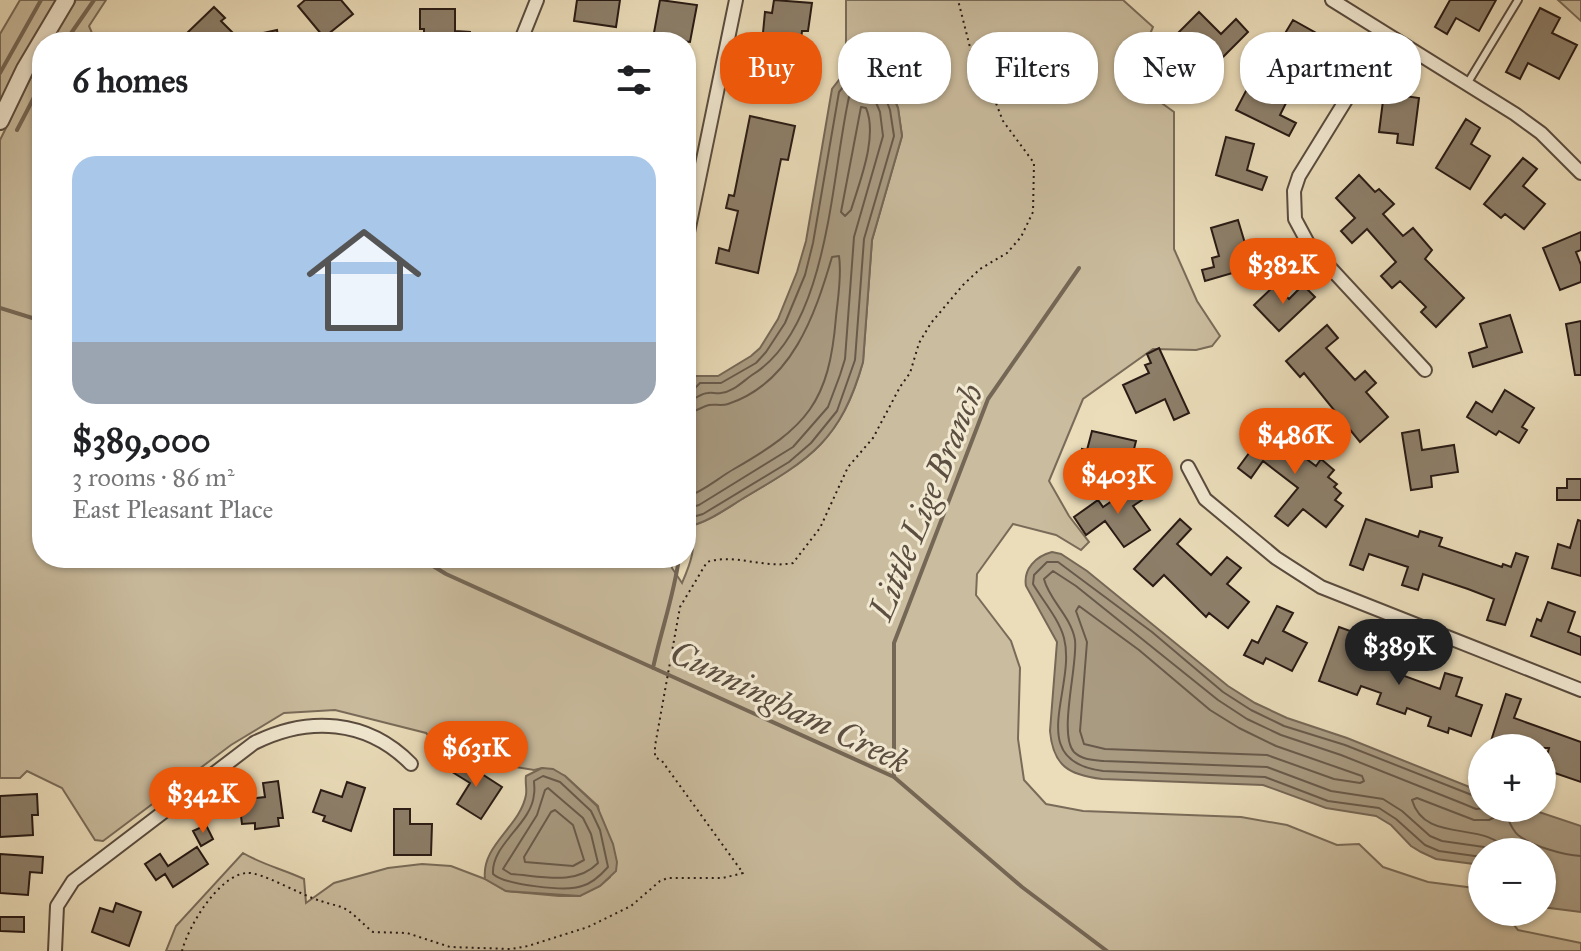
<!DOCTYPE html>
<html lang="en">
<head>
<meta charset="utf-8">
<style>
	:root { --surface:#fff; --page:#f6f6f6; --text:#202124; --muted:#757577; --accent:#ea580c }
	body { margin:0; font-family:"IM FELL Great Primer",serif; background:var(--page); color:var(--text); height:100vh; display:flex; flex-direction:column; font-size:30px; white-space:nowrap }
	* { box-sizing:border-box; margin:0 }
	p { font-size:26px; color:var(--muted) }
	.icon { flex:none; width:44px; height:44px; fill:none; stroke:currentColor; stroke-width:2; stroke-linecap:round; stroke-linejoin:round }
	.map { position:relative; flex:1; overflow:hidden }
	.panel { position:absolute; left:32px; top:32px; width:664px; height:536px; display:flex; flex-direction:column; background:var(--surface); border-radius:32px; box-shadow:0 2px 6px #0004 }
	.panel>* { flex:none }
	.guide { position:absolute; left:720px; top:32px; width:740px; height:72px; display:flex; gap:16px }
	.tools { position:absolute; left:1468px; top:734px; display:grid; gap:16px }
	.tools a { display:grid; place-items:center; width:88px; height:88px; border-radius:50%; background:var(--surface); box-shadow:0 2px 6px #0004; font-size:40px }
	.price { position:absolute; translate:-50% -68px; padding:0 18px; border-radius:28px; background:var(--accent); color:#fff; font-size:26px; line-height:52px; filter:drop-shadow(0 2px 4px #0008) }
	.price::after { content:''; position:absolute; left:50%; top:48px; width:24px; height:18px; margin-left:-12px; background:inherit; clip-path:polygon(0 0,100% 0,50% 100%) }
	.price.on { background:#222; color:#fff }
	ul { padding:0; list-style:none }
	li { display:grid; align-content:center; gap:16px; height:424px; padding:0 40px }
	li span { display:grid; place-items:center; height:248px; border-radius:24px; color:#555 }
	li>.icon { margin-inline-start:auto }
	span .icon { width:144px; height:144px; fill:#fffc; stroke-width:1 }
	li b { font-size:34px }
	h2 { display:flex; justify-content:space-between; align-items:center; height:96px; padding:0 40px; font-size:34px }
	.tag { padding:0 28px; border-radius:32px; background:var(--surface); box-shadow:0 2px 6px #0004; font-size:28px; line-height:72px }
	.tag.on { background:var(--accent); color:#fff }
	.map>svg:first-child { display:block }
</style>
</head>
<body>
<div class="map">
<svg width="1581" height="951" viewBox="0 0 1581 951">
	<rect width="100%" height="100%" fill="#ebddba"/>
	<filter id="stains"><feTurbulence type="fractalNoise" baseFrequency=".0025" numOctaves="4"/><feColorMatrix values="0 0 0 0 .2 0 0 0 0 .09 0 0 0 0 .02 0 0 0 .5 -.17"/></filter>
	<radialGradient id="worn" r=".72"><stop offset=".6" stop-color="#630" stop-opacity="0"/><stop offset="1" stop-color="#630" stop-opacity=".3"/></radialGradient>
	<path fill="#cabc9e" stroke="#796b59" stroke-width="2" d="M20,0H58L0,104V34Z
		M76,0H106L89,26L92,33L91,37L96,42H49Z
		M846,0H1123L1153,27L1138,63L1145,91L1174,112V249L1197,301L1220,336L1212,346L1196,350L1153,349L1083,399L1049,481L1069,516L1089,542L1081,550L1056,535L1013,524L977,574L976,595L1011,641L1020,668L1018,739L1024,780L1046,804L1083,811L1241,817L1287,825L1337,845L1359,844L1383,867L1428,882L1482,889V912H1504L1518,930L1581,943V951H166L176,926L243,853C263,865 283,869 304,879L306,903L334,883L388,868L422,864L451,866L485,879L506,891L559,896H579L600,886L610,877L598,806L565,776L542,768L534,770L443,755L426,733L335,710L284,713L231,745L103,841L95,840L62,788L27,771L20,778H0V140L42,55V558H671L672,568L682,583C689,567 700,542 687,527C710,522 727,508 747,496C812,458 842,438 863,362L872,240L902,136L898,108L885,77L875,68L863,63L846,70Z
		M1558,0H1581V21Z"/>
	<path fill="#a99b82" stroke="#756756" stroke-width="2" d="M863,63L875,68L885,77L898,108L902,136L872,240L863,362C840,442 810,459 742,499C724,510 708,522 687,527L686,533V385L694,376H718L751,356L760,348L778,319L797,272L806,241L832,89L849,67Z
		M1052,552L1061,554L1087,571L1228,686L1255,703L1287,718L1347,738L1482,792V808H1527L1581,826V912L1542,907V852H1482V865L1436,859L1421,852L1411,846L1391,825L1376,816L1326,808L1263,785L1102,779C1069,775 1053,766 1050,731L1057,642L1026,586C1023,569 1036,556 1052,552Z
		M542,768L553,769L565,776L597,806L613,844L617,862L616,871L600,886L580,896L506,891L485,879C481,845 520,827 526,795C527,789 525,782 526,776Z"/>
	<g fill="none" stroke-linecap="round" stroke-linejoin="round">
		<path stroke="#685a4b" stroke-width="2" d="M861,107L866,108C878,136 860,181 851,210L845,216L841,212Z
			M686,391L693,390L700,383H721L756,363L766,352L785,323L805,275L813,243L839,92L854,74L867,72L878,82L884,94L890,110L894,136L864,239L855,360L837,411L811,443L789,462L703,514L686,519
			M686,401C695,400 701,393 708,393C712,392 716,394 721,393C733,392 742,382 752,375C829,328 831,177 849,97L857,84L864,82L870,88L880,112L883,136L854,237L845,359L840,375L828,407L793,447L699,505L686,509
			M686,413C696,412 701,407 709,405C715,404 722,406 728,404C792,383 815,315 832,257L839,256C842,275 838,297 836,317C829,403 807,427 734,469C718,478 703,492 686,497
			M1079,606L1139,650L1210,710L1239,728L1276,746L1362,776L1364,781L1360,783L1334,779L1267,755L1105,749L1084,744L1080,731L1087,642L1076,611Z
			M543,776L560,782L591,811L600,830L608,867C601,875 593,883 582,886C567,892 505,885 493,874C491,844 532,824 534,794C535,789 534,785 534,781Z
			M548,788L583,818L591,834L598,863C576,886 541,876 511,874L503,869L537,815L545,790Z
			M1482,799L1345,745L1284,726L1251,710L1223,692L1152,632L1058,562H1047L1034,575L1033,584C1043,601 1059,619 1064,638C1077,688 1023,761 1103,771L1265,777L1328,801L1379,808L1396,819L1425,845L1439,851L1482,857
			M1486,808L1476,809L1464,804L1341,755L1281,735L1247,719L1218,700L1076,586L1053,571L1044,579C1049,600 1071,616 1075,640C1078,665 1058,734 1074,752C1082,760 1094,760 1104,761L1267,767L1331,791L1383,799L1402,811L1430,836L1442,841L1484,847L1493,852
			M555,810L573,825L584,860L573,866L525,862L524,857L551,812Z
			M1508,852C1486,819 1425,845 1412,800L1417,798L1474,820H1489L1505,812C1509,820 1511,829 1518,835C1532,846 1563,855 1581,856"/>
		<path stroke="#756756" stroke-width="4" d="M65,42L94,0
			M0,73L41,0
			M17,130L42,82
			M0,308L42,321
			M420,558L446,574L894,777L1022,887L1107,951
			M653,668C661,631 674,595 679,558
			M894,777V643L988,399L1079,268"/>
	</g>
	<path fill="#8d7f6a" stroke="#281a14" stroke-width="2" d="M305,0H341L353,14L327,35H322L298,6Z
		M577,0H620L616,27L574,21Z
		M660,0L697,5L690,42L653,38Z
		M774,0L812,3L808,31H802L801,40L798,39L793,84L805,86L803,99L748,93L751,73L759,74L765,12L772,13Z
		M1450,0H1496L1479,31L1456,18L1447,34L1435,27Z
		M214,7L225,18L221,21L237,37L231,42H194L186,34Z
		M1540,8L1560,18L1552,33L1577,45L1559,79L1528,63L1520,79L1506,72Z
		M420,9H455V31L470,32V42H424V29H420Z
		M1199,12L1221,34L1236,19L1248,32L1207,73L1192,58L1198,52L1179,32Z
		M1293,20L1325,38L1310,64L1326,74L1318,88L1299,77L1280,115L1296,123L1289,136L1236,110L1247,89L1258,94L1274,63L1269,60Z
		M277,30L279,42H264L263,33Z
		M1384,93L1419,98L1413,145L1397,143L1398,134L1379,132Z
		M750,116L795,126L788,160L781,159L758,273L716,263L719,248L729,251L738,211L726,208L729,195L734,196Z
		M1466,119L1480,128L1471,144L1490,156L1470,189L1436,168Z
		M1226,137L1254,144L1247,170L1267,177L1262,190L1216,175Z
		M1523,158L1537,169L1523,186L1545,204L1524,229L1505,214L1501,218L1484,204Z
		M1359,175L1375,192L1379,189L1394,204L1383,214L1403,236L1413,228L1432,250L1425,259L1464,298L1436,327L1421,312L1426,307L1400,281L1392,288L1381,276L1396,262L1367,229L1352,243L1341,231L1355,218L1336,198Z
		M1238,220L1247,250L1269,243L1274,261L1205,281L1202,270L1214,267L1212,258L1219,256L1211,228Z
		M1581,232V250L1576,252L1581,265V282L1560,290L1543,248Z
		M1275,285L1289,299L1303,285L1315,297L1279,331L1254,305Z
		M1510,315L1522,352L1473,367L1469,353L1487,347L1480,324Z
		M1581,321V375H1575L1566,324Z
		M1327,325L1338,338L1326,348L1355,380L1365,371L1376,383L1366,392L1388,417L1360,442L1304,373L1300,377L1286,361Z
		M1159,348L1189,413L1174,420L1165,399L1136,413L1123,385L1149,373L1145,365L1151,363L1147,354Z
		M1505,390L1534,408L1522,427L1527,430L1519,443L1499,431L1496,435L1467,417L1476,402L1492,412Z
		M1275,418L1294,432L1285,443L1316,466L1321,459L1334,470L1328,477L1337,484L1334,487L1341,493L1335,500L1343,506L1326,527L1303,509L1288,526L1275,516L1298,488L1263,461L1251,478L1238,468Z
		M1419,430L1422,450L1454,445L1458,472L1431,476L1432,487L1411,490L1402,433Z
		M1092,431L1136,441L1132,457L1117,453L1111,478L1077,470L1082,449L1087,450Z
		M1567,479H1581V500H1557V488H1567Z
		M1141,481L1151,494L1133,506L1150,530L1124,547L1105,521L1086,535L1074,517L1098,500L1103,507Z
		M1180,519L1191,529L1177,544L1211,575L1227,557L1241,568L1227,584L1249,602L1228,628L1209,613L1206,617L1164,575L1153,586L1134,569Z
		M1366,519L1418,537L1420,531L1442,538L1439,546L1502,567L1503,564L1511,567L1516,553L1528,557L1505,625L1487,620L1494,599L1468,589L1423,574L1418,590L1402,585L1408,567L1369,554L1363,570L1350,565Z
		M1578,520L1581,521V576L1552,568L1558,544L1570,548Z
		M1548,602L1575,612L1568,632L1581,637V655L1531,636L1537,619L1541,621Z
		M1277,606L1293,613L1283,631L1307,643L1292,671L1266,658L1263,664L1244,655L1252,640L1258,643Z
		M1339,627L1356,633L1348,653L1383,665L1389,647L1403,652L1396,673L1440,689L1445,673L1462,678L1456,696L1482,705L1471,736L1449,728L1448,733L1428,726L1431,717L1407,708L1405,714L1377,704L1381,693L1361,686L1357,695L1319,681Z
		M1506,694L1521,699L1514,718L1581,742V782L1549,771L1552,761L1546,759L1549,748H1504L1490,744Z
		M457,758L502,787L481,819L457,804L470,783L449,770Z
		M278,781L283,818H278L279,826L255,829V823L242,824L239,800L265,797L263,783Z
		M347,782L365,788L351,831L323,821L325,816L313,812L321,790L342,797Z
		M37,794L38,815H32L33,835L0,837V796Z
		M394,809H410V824H432L431,855H394Z
		M206,825L213,839L201,846L193,831Z
		M197,847L208,864L173,887L165,874L156,880L145,864L160,854L168,866Z
		M0,854L43,857L42,873L30,872L28,895L0,893Z
		M116,903L141,912L129,946L92,932L100,908L113,912Z
		M0,917H24V932L0,931Z"/>
	<g fill="none" stroke-linecap="round" stroke-linejoin="round">
		<g stroke="#594b3e" stroke-width="10">
			<path id="service" d="M1467,84L1518,0"/>
		</g>
		<g stroke="#594b3e" stroke-width="16">
			<path id="minor" d="M1332,0L1515,114L1541,133L1581,173
				M523,35L537,0
				M1386,35L1299,176L1294,191L1295,219L1309,245L1425,370
				M686,242L736,0
				M1188,467L1205,499L1276,558L1321,587L1581,690
				M55,951L57,906L73,881L254,743C308,716 367,719 411,764"/>
		</g>
		<g stroke="#594b3e" stroke-width="20">
			<path id="tertiary" d="M0,121L25,69L66,0"/>
		</g>
		<path stroke="#281a14" stroke-width="2" stroke-dasharray="2 4" stroke-linecap="butt" d="M182,951C188,927 218,876 246,873C261,871 302,896 321,901C331,905 341,905 350,912C358,918 365,926 373,932L407,933L450,947L511,949L528,946L588,927L631,906L660,881L668,878H723L743,873L662,761L655,757V746L680,607L707,562C735,553 764,569 793,563L820,528L848,467L873,438L900,387L910,373L919,343L931,323L963,285L980,269L1007,253L1021,237L1033,212L1034,163L1003,121L992,93L974,63L958,0"/>
		<use href="#service" stroke="#f2e9d2" stroke-width="6"/>
		<use href="#minor" stroke="#f2e9d2" stroke-width="12"/>
		<use href="#tertiary" stroke="#f2e9d2" stroke-width="16"/>
	</g>
	<g text-anchor="middle" dominant-baseline="central" stroke-width="6" stroke-linejoin="round" paint-order="stroke">
		<g font-size="34" font-style="italic" fill="#5c4e40" stroke="#f2e9d2">
			<text transform="translate(926 502) rotate(-68)">Little Lige Branch</text>
			<text transform="translate(790 707) rotate(26)">Cunningham Creek</text>
		</g>
	</g>
	<rect width="100%" height="100%" filter="url(#stains)"/>
	<rect width="100%" height="100%" fill="url(#worn)"/>
</svg>
<div class="tools">
<a>+</a>
<a>−</a>
</div>
<b class="price" style="left:1283px;top:306px">$382K</b>
<b class="price" style="left:1295px;top:476px">$486K</b>
<b class="price" style="left:1118px;top:516px">$403K</b>
<b class="price on" style="left:1399px;top:687px">$389K</b>
<b class="price" style="left:476px;top:789px">$631K</b>
<b class="price" style="left:203px;top:835px">$342K</b>
<div class="guide">
<a class="tag on">Buy</a>
<a class="tag">Rent</a>
<a class="tag">Filters</a>
<a class="tag">New</a>
<a class="tag">Apartment</a>
</div>
<section class="panel">
<h2>6 homes<svg class="icon" aria-label="filters" viewBox="0 0 24 24"><path d="M4 7h16M4 17h16"/><circle cx="9" cy="7" r="2"/><circle cx="15" cy="17" r="2"/></svg></h2>
<ul>
<li><span style="background:linear-gradient(#a9c7e8 75%,#9aa5b1 0)"><svg class="icon" aria-label="home" viewBox="0 0 24 24"><path d="M3 11l9-7 9 7M6 9v11h12V9"/></svg></span><div><b>$389,000</b><p>3 rooms · 86 m²</p><p>East Pleasant Place</p></div></li>
</ul>
</section>
</div>
</body>
</html>
